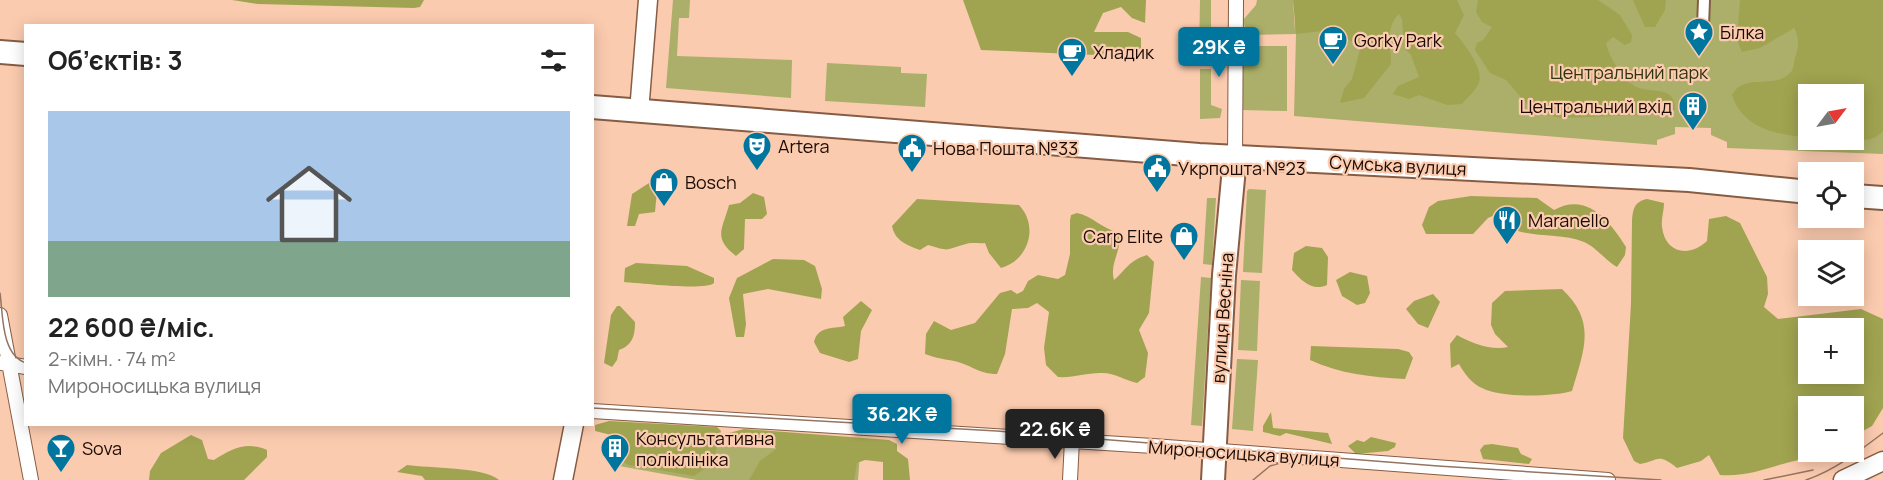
<!DOCTYPE html>
<html lang="uk">
<head>
<meta charset="utf-8">
<style>
	:root { --surface:#fff; --page:#f6f6f6; --text:#222; --muted:#767676; --accent:#00769f }
	body { margin:0; font-family:Manrope,sans-serif; background:var(--page); color:var(--text); height:100vh; display:flex; flex-direction:column; font-size:22px; white-space:nowrap }
	* { box-sizing:border-box; margin:0 }
	p { font-size:20px; color:var(--muted) }
	.icon { flex:none; width:33px; height:33px; fill:none; stroke:currentColor; stroke-width:2; stroke-linecap:round; stroke-linejoin:round }
	.map { position:relative; flex:1; overflow:hidden }
	.side { position:absolute; left:24px; top:24px; width:570px; height:402px; display:flex; flex-direction:column; background:var(--surface); border-radius:0px; box-shadow:0 3px 15px #0003 }
	.side>* { flex:none }
	.needle { width:39px; rotate:58deg }
	.controls { position:absolute; left:1798px; top:84px; display:grid; gap:12px }
	.controls a { display:grid; place-items:center; width:66px; height:66px; border-radius:0px; background:var(--surface); box-shadow:0 3px 15px #0003; font-size:30px }
	.price { position:absolute; translate:-50% -51px; padding:0 14px; border-radius:6px; background:var(--accent); color:#fff; font-size:20px; line-height:39px; filter:drop-shadow(0 2px 3px #0008) }
	.price::after { content:''; position:absolute; left:50%; top:36px; width:18px; height:14px; margin-left:-9px; background:inherit; clip-path:polygon(0 0,100% 0,50% 100%) }
	.price.on { background:#222; color:#fff }
	ul { padding:0; list-style:none }
	li { display:grid; align-content:center; gap:12px; height:318px; padding:0 24px }
	li span { display:grid; place-items:center; height:186px; border-radius:0px; color:#555 }
	li>.icon { margin-inline-start:auto }
	span .icon { width:108px; height:108px; fill:#fffc; stroke-width:1 }
	li b { font-size:26px }
	h2 { display:flex; justify-content:space-between; align-items:center; height:72px; padding:0 24px; font-size:26px }
	.map>svg:first-child { display:block }
</style>
</head>
<body>
<div class="map">
<svg width="1883" height="480" viewBox="0 0 1883 480">
	<rect width="100%" height="100%" fill="#fbcbaf"/>
	<path fill="#abaf69" fill-rule="evenodd" d="M673,0H690L689,18H679L677,56L792,60L791,98L666,88Z
		M1200,0H1211V58L1199,57Z
		M1257,0H1293L1295,30L1296,0H1883V154L1727,148V142L1711,135V128L1675,127V134L1657,140V145L1294,116L1296,34L1247,35L1243,20L1256,5ZM1809,94H1854V140H1809Z
		M1242,46H1287V111L1241,110Z
		M827,63L901,67V73L927,74L925,107L825,101Z
		M1200,69H1211V105L1222,109L1220,118L1200,119Z
		M1249,189L1266,190L1262,273L1243,272L1247,191Z
		M1207,198H1216L1212,265L1203,264Z
		M1201,277L1211,278L1202,426L1191,425Z
		M1241,280L1260,281L1257,351L1238,350Z
		M1237,359L1258,360L1253,431L1232,429Z
		M623,442L860,452L858,480H697L619,466Z"/>
	<path fill="#a0a450" fill-rule="evenodd" d="M232,0H424L420,7L414,8L258,4Z
		M963,0H1146L1145,23L1132,18L1121,7L1103,13L1094,32H1128L1141,38V57L981,50Z
		M1293,0H1457L1464,15L1455,33C1464,44 1486,70 1478,85C1474,92 1467,98 1462,104L1447,105L1419,95L1409,99L1393,94L1398,86L1419,77L1411,55L1404,48L1402,19L1399,14C1385,27 1391,46 1391,64L1364,98L1340,103L1344,89L1352,79L1361,46L1330,30L1296,34Z
		M1478,0H1598L1620,15L1632,35L1631,42L1625,45L1613,37L1606,43C1609,57 1624,83 1639,88C1654,93 1675,86 1675,109L1670,114L1561,118L1542,114L1532,110L1506,80L1490,73L1475,50L1477,43L1483,40L1492,27L1482,22L1476,12Z
		M1633,0H1666L1665,10L1655,27H1645Z
		M1740,0H1883V131C1873,142 1864,140 1850,140H1854V94H1809V137C1777,135 1743,129 1732,95C1744,72 1774,91 1791,72C1795,67 1793,61 1796,55C1799,45 1799,36 1794,28L1760,48L1742,52L1737,40Z
		M649,183L657,191L655,212L639,214L635,226H627L632,194Z
		M753,193L764,197L767,214L762,219H745L744,249L736,256C712,238 723,228 729,205L740,203Z
		M1471,196L1537,198L1554,210C1587,192 1609,220 1626,247L1625,255L1617,267C1605,260 1596,247 1584,242C1562,233 1537,238 1515,230L1512,219L1504,211L1488,218L1473,234H1426L1422,225L1429,207L1438,201Z
		M917,199L1019,205C1039,226 1029,260 1001,268L989,253L985,243C979,244 971,242 966,244C943,250 952,252 928,245L920,250C907,245 895,241 892,226Z
		M1647,199L1664,203C1664,211 1661,219 1662,227C1665,253 1689,258 1707,241L1709,219L1726,216L1740,223L1767,277L1768,294L1764,307L1778,319L1861,309L1883,319V408L1872,426L1854,436V406H1809V452H1834C1825,460 1814,456 1803,459C1772,465 1753,477 1720,475L1709,455L1701,461L1677,468C1657,452 1659,461 1640,464L1634,461L1623,438L1631,304L1632,221C1633,209 1634,202 1647,199ZM1809,328H1854V374H1809Z
		M1077,213C1092,216 1103,229 1119,233C1123,249 1109,263 1114,280C1127,269 1128,261 1147,255L1154,262L1149,313L1139,330L1148,353L1145,377L1137,383C1124,380 1114,372 1100,373C1086,373 1073,378 1058,377L1046,365L1044,348L1049,312L1037,303L1028,308L1012,309L1005,354L997,374C978,374 972,365 954,361C944,359 935,358 925,354L926,334L934,321L951,330L975,323L1000,293L1011,290L1017,294L1023,291L1028,281L1038,275L1058,279L1065,275L1070,254V220L1071,215Z
		M1306,246L1322,248L1328,257L1327,285C1312,292 1301,280 1292,270L1294,253Z
		M773,259L804,260L815,266L822,289L821,299L768,289L743,294L746,324L744,337H736L729,298L737,278Z
		M636,263L687,266L714,278V283C705,291 641,283 624,282L625,268Z
		M1350,272L1367,276L1370,293L1365,303L1357,305L1342,296L1336,280Z
		M1562,289C1597,322 1584,350 1572,391C1552,397 1501,398 1482,388C1472,384 1464,373 1459,364L1451,368L1450,344L1457,335C1471,343 1492,351 1508,347L1495,334L1491,325L1492,303L1505,291Z
		M1433,294L1440,302L1428,328L1418,324L1406,309L1414,301Z
		M861,301L872,310L861,331L858,359L849,362L820,353L814,342C818,326 832,329 845,326L843,317Z
		M617,306H620L635,322C635,335 633,345 619,350L617,360L612,367L604,363L611,315Z
		M1311,346L1398,349L1409,352L1413,358L1405,379C1371,377 1340,374 1310,360Z
		M1271,412L1273,428L1328,433L1332,444L1286,433L1280,436L1263,432V426Z
		M609,421L717,427L721,431L713,463L694,476L629,465L623,462L627,439L595,431V425Z
		M744,429L889,440L897,444V451L908,459L910,480H883V462L865,460L857,463L854,480H749L760,461L776,449L773,443L739,441L728,437L729,433Z
		M191,435L202,440L208,459L214,460C232,449 246,441 267,450V457L244,480H149L150,471L161,453Z
		M1371,437L1396,443L1395,447L1388,451L1356,454L1348,446L1357,440L1364,442Z
		M1492,444L1518,448L1521,454L1532,459L1529,464L1483,459L1480,450L1484,445Z
		M407,465C428,468 485,467 499,480H425L422,476L397,472Z"/>
	<g fill="none" stroke-linecap="round" stroke-linejoin="round">
		<g stroke="#865d44" stroke-width="14">
			<path id="pedestrian" d="M1703,26L1704,0"/>
		</g>
		<g stroke="#865d44" stroke-width="16">
			<path id="minor" d="M1235,157L1236,0
				M0,315L31,480
				M2,363L26,367
				M592,411L1153,446L1608,480
				M1070,480L1072,440"/>
		</g>
		<g stroke="#865d44" stroke-width="21">
			<path id="tertiary" d="M639,112L648,0
				M563,480L574,424
				M1843,480L1883,461"/>
		</g>
		<g stroke="#865d44" stroke-width="26">
			<path id="primary" d="M0,52L26,54
				M592,107L1199,155L1689,180L1809,192
				M1854,196L1883,198
				M1213,480L1224,275L1235,157"/>
		</g>
		<use href="#pedestrian" stroke="#fff" stroke-width="10"/>
		<use href="#minor" stroke="#fff" stroke-width="14"/>
		<use href="#tertiary" stroke="#fff" stroke-width="18"/>
		<use href="#primary" stroke="#fff" stroke-width="22"/>
		<path stroke="#957461" stroke-width="1.5" d="M0,293C3,314 1,355 26,363
			M592,408L997,431L1438,466L1661,480
			M1253,480L1270,466L1297,458
			M1764,480L1813,470
			M1806,480C1835,470 1858,452 1883,433"/>
	</g>
	<defs>
		<g id="sight-pin" transform="scale(1.5)"><path d="M0 17L-7.5 6A9.5 9.5 0 1 1 7.5 6Z" fill="#00769f" stroke="#fbcbaf"/><path d="M0-6L1.8-2.2L6-1.7L2.9 1.2L3.7 5.4L0 3.3L-3.7 5.4L-2.9 1.2L-6-1.7L-1.8-2.2Z" fill="#fff"/></g>
		<g id="cafe-pin" transform="scale(1.5)"><path d="M0 17L-7.5 6A9.5 9.5 0 1 1 7.5 6Z" fill="#00769f" stroke="#fbcbaf"/><path d="M-5.5-4.5H6V0H3Q3 3.5 0 3.5H-2.5Q-5.5 3.5-5.5 0ZM3-3.2v2h1.7v-2ZM-6 4.5H4V6H-6Z" fill="#fff"/></g>
		<g id="building-pin" transform="scale(1.5)"><path d="M0 17L-7.5 6A9.5 9.5 0 1 1 7.5 6Z" fill="#00769f" stroke="#fbcbaf"/><path d="M-4-6H4V6H1V3H-1V6H-4ZM-2.5-4.3h1.7v1.8h-1.7ZM.8-4.3h1.7v1.8H.8ZM-2.5-1h1.7V.8h-1.7ZM.8-1h1.7V.8H.8Z" fill="#fff"/></g>
		<g id="theatre-pin" transform="scale(1.5)"><path d="M0 17L-7.5 6A9.5 9.5 0 1 1 7.5 6Z" fill="#00769f" stroke="#fbcbaf"/><path d="M-5-5.5Q0-4 5-5.5V0Q5 5 0 6Q-5 5-5 0ZM-3.3-2.5H-1v1.5H-3.3ZM1-2.5H3.3v1.5H1ZM-2.8 1Q0 5.5 2.8 1Z" fill="#fff"/></g>
		<g id="civic-pin" transform="scale(1.5)"><path d="M0 17L-7.5 6A9.5 9.5 0 1 1 7.5 6Z" fill="#00769f" stroke="#fbcbaf"/><path d="M-.6-6.5H3V-4.5H.6V-3L4-1V1h2V6H-6V1h2V-1L-.6-3ZM-1.2 2.5V6h2.4V2.5Z" fill="#fff"/></g>
		<g id="shop-pin" transform="scale(1.5)"><path d="M0 17L-7.5 6A9.5 9.5 0 1 1 7.5 6Z" fill="#00769f" stroke="#fbcbaf"/><path d="M-5-2.5h2.3a2.7 3.5 0 0 1 5.4 0H5L5.5 6h-11ZM-1.5-2.5h3a1.5 2.3 0 0 0-3 0Z" fill="#fff"/></g>
		<g id="restaurant-pin" transform="scale(1.5)"><path d="M0 17L-7.5 6A9.5 9.5 0 1 1 7.5 6Z" fill="#00769f" stroke="#fbcbaf"/><path d="M-5-6h1v4h1v-4h1v4h1v-4h1v5L-1.5 .5V6h-2V.5L-5-1ZM5-6V6H3V1.5H1.5Q1.5-4 5-6Z" fill="#fff"/></g>
		<g id="bar-pin" transform="scale(1.5)"><path d="M0 17L-7.5 6A9.5 9.5 0 1 1 7.5 6Z" fill="#00769f" stroke="#fbcbaf"/><path d="M-6-5H6L.8 .8V4.5H3.5V6h-7V4.5H-.8V.8Z" fill="#fff"/></g>
	</defs>
	<g fill-rule="evenodd">
		<use href="#sight-pin" x="1699" y="32"/>
		<use href="#cafe-pin" x="1333" y="40"/>
		<use href="#cafe-pin" x="1072" y="52"/>
		<use href="#building-pin" x="1693" y="106"/>
		<use href="#theatre-pin" x="757" y="146"/>
		<use href="#civic-pin" x="912" y="148"/>
		<use href="#civic-pin" x="1157" y="168"/>
		<use href="#shop-pin" x="664" y="182"/>
		<use href="#restaurant-pin" x="1507" y="220"/>
		<use href="#shop-pin" x="1184" y="236"/>
		<use href="#bar-pin" x="61" y="448"/>
		<use href="#building-pin" x="615" y="448"/>
	</g>
	<g text-anchor="middle" dominant-baseline="central" stroke-width="4.5" stroke-linejoin="round" paint-order="stroke">
		<g font-size="18" fill="#1b0b03" stroke="#fbcbaf" text-anchor="start">
			<text x="1720" y="32">Білка</text>
			<text x="1354" y="40">Gorky Park</text>
			<text x="1093" y="52">Хладик</text>
			<text x="1672" y="106" text-anchor="end">Центральний вхід</text>
			<text x="778" y="146">Artera</text>
			<text x="933" y="148">Нова Пошта №33</text>
			<text x="1178" y="168">Укрпошта №23</text>
			<text x="685" y="182">Bosch</text>
			<text x="1528" y="220">Maranello</text>
			<text x="1163" y="236" text-anchor="end">Carp Elite</text>
			<text x="636" y="438">Консультативна<tspan x="636" dy="21">поліклініка</tspan></text>
			<text x="82" y="448">Sova</text>
		</g>
		<g font-size="18" fill="#31330e" stroke="#fbcbaf">
			<text x="1629" y="72">Центральний парк</text>
		</g>
		<g font-size="18" fill="#1b0b03" stroke="#fbcbaf">
			<text transform="translate(1398 165) rotate(3)">Сумська вулиця</text>
			<text transform="translate(1222 318) rotate(-86)">вулиця Весніна</text>
			<text transform="translate(1244 453) rotate(4)">Мироносицька вулиця</text>
		</g>
	</g>
</svg>
<div class="controls">
<a><svg class="needle" viewBox="-14 -14 28 28"><path d="M0-13l5 13h-10z" fill="#e53935"/><path d="M0 13l5-13h-10z" fill="#767676"/></svg></a>
<a><svg class="icon" aria-label="locate" viewBox="0 0 24 24"><circle cx="12" cy="12" r="6"/><path d="M12 2v4M12 18v4M2 12h4M18 12h4"/></svg></a>
<a><svg class="icon" aria-label="layers" viewBox="0 0 24 24"><path d="M12 4l9 5-9 5-9-5zM3 14l9 5 9-5"/></svg></a>
<a>+</a>
<a>−</a>
</div>
<b class="price" style="left:1219px;top:78px">29K ₴</b>
<b class="price" style="left:902px;top:445px">36.2K ₴</b>
<b class="price on" style="left:1055px;top:460px">22.6K ₴</b>
<section class="side">
<h2>Об’єктів: 3<svg class="icon" aria-label="filters" viewBox="0 0 24 24"><path d="M4 7h16M4 17h16"/><circle cx="9" cy="7" r="2"/><circle cx="15" cy="17" r="2"/></svg></h2>
<ul>
<li><span style="background:linear-gradient(#a9c7e8 70%,#7fa58c 0)"><svg class="icon" aria-label="home" viewBox="0 0 24 24"><path d="M3 11l9-7 9 7M6 9v11h12V9"/></svg></span><div><b>22 600 ₴/міс.</b><p>2-кімн. · 74 m²</p><p>Мироносицька вулиця</p></div></li>
</ul>
</section>
</div>
</body>
</html>
